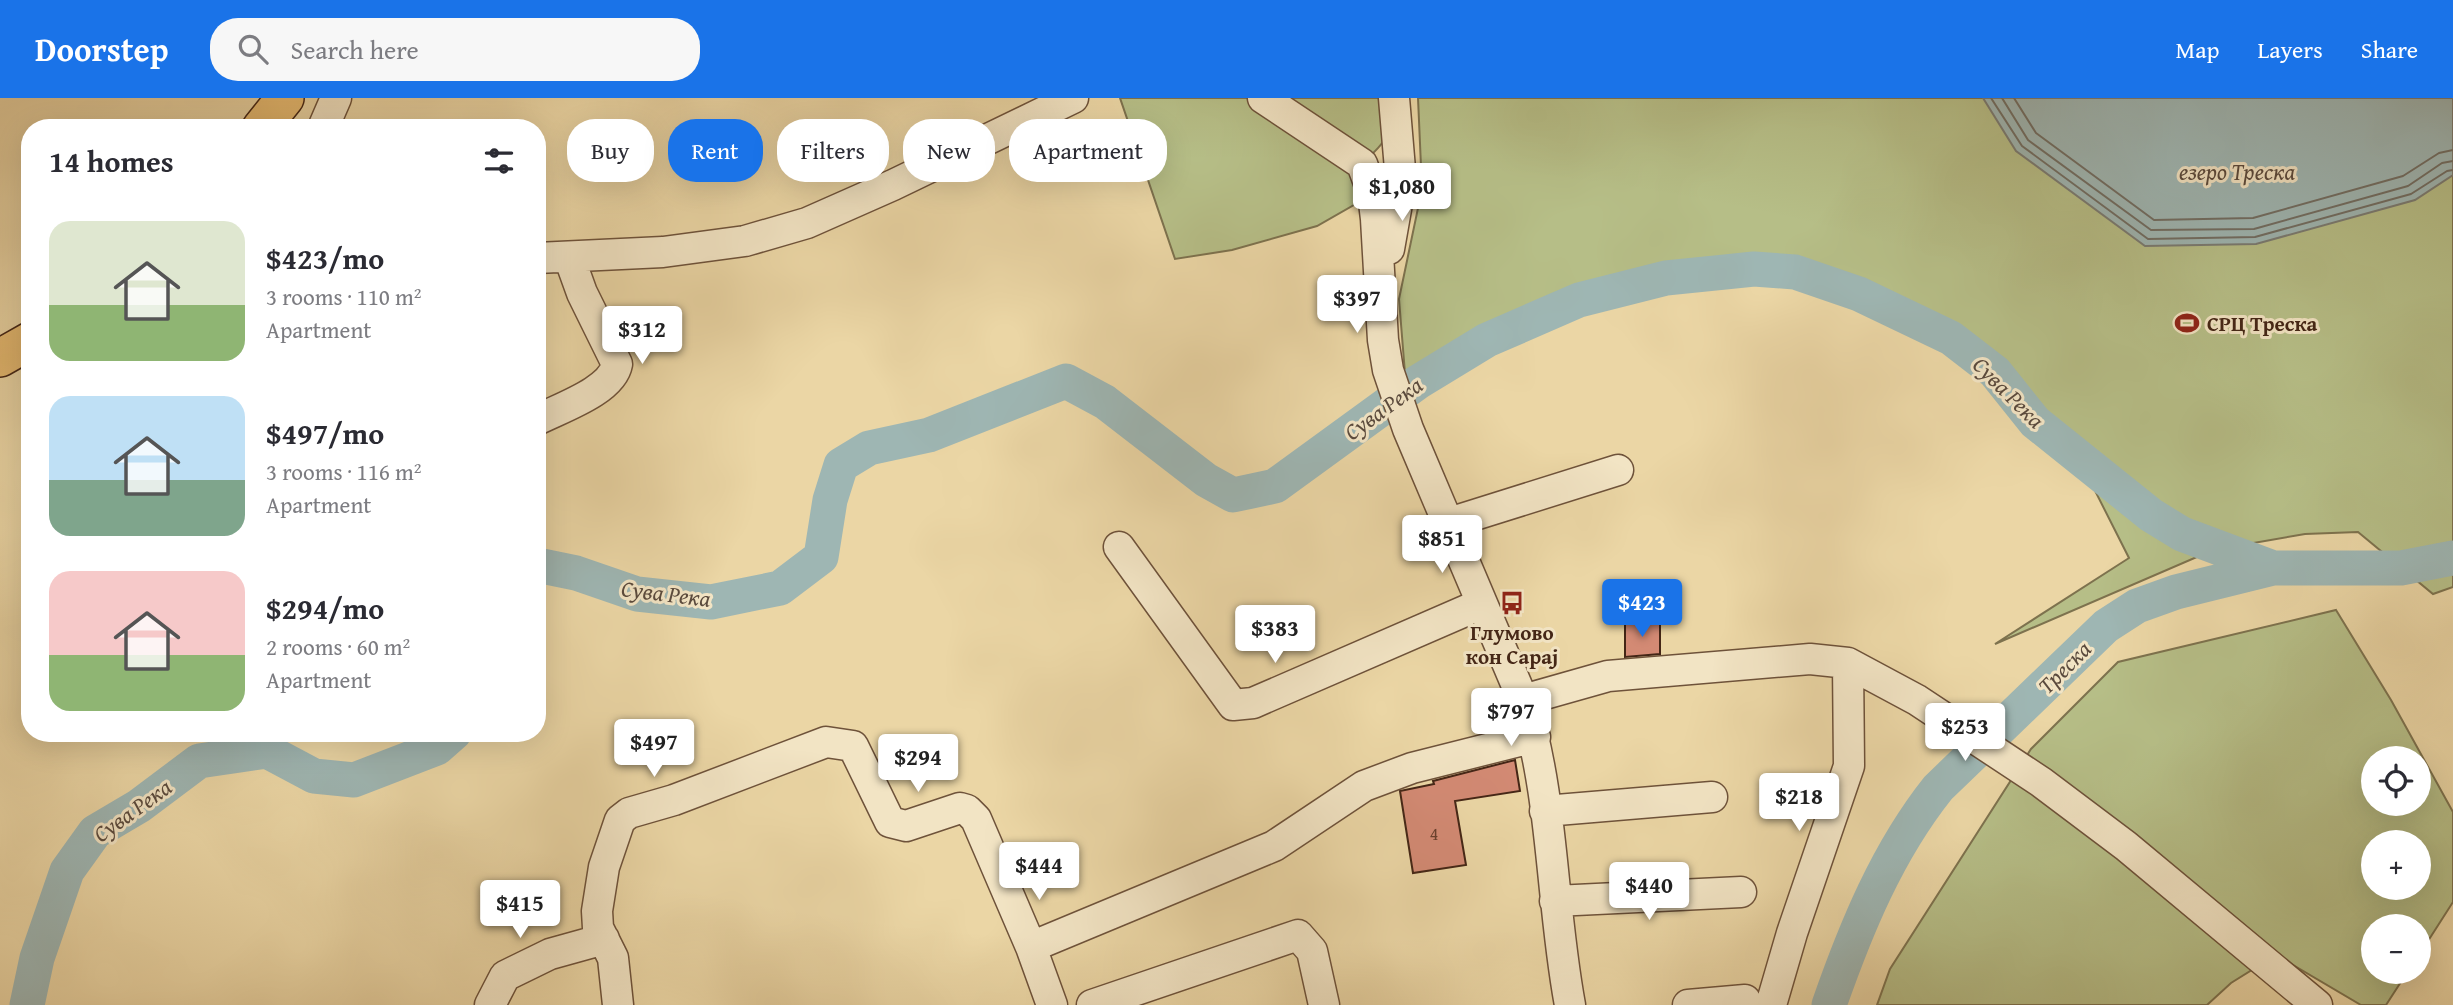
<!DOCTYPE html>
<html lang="en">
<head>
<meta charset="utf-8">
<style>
	:root { --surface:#fff; --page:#f7f7f7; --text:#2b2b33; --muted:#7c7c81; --accent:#1a73e8 }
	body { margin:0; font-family:"Gentium Book Plus",serif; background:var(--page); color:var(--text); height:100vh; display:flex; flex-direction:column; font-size:26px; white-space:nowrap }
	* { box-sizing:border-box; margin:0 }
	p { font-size:23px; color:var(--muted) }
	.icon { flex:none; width:38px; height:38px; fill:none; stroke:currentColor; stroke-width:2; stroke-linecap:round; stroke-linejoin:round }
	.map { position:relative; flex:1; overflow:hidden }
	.side { position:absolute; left:21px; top:21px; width:525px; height:623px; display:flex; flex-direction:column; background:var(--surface); border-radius:28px; box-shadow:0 7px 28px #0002 }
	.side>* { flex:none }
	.top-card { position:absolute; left:567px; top:21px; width:665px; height:63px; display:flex; gap:14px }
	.tools { position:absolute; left:2361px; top:648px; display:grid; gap:14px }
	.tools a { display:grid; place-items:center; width:70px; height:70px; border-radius:50%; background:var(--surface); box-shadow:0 7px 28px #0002; font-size:35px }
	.price { position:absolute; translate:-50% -60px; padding:0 16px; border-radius:7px; background:#fff; color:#222; font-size:23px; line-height:46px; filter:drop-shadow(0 2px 4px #0008) }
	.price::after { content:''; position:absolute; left:50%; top:42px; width:21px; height:16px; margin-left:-10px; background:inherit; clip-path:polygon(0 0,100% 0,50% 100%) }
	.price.current { background:var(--accent); color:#fff }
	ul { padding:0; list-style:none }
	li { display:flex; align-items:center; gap:21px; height:175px; padding:0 28px }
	li span { display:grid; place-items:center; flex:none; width:196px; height:140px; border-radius:21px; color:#555 }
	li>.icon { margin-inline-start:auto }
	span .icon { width:84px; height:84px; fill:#fffc; stroke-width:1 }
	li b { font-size:30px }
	h2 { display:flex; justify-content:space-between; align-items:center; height:84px; padding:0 28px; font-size:30px }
	.pill { padding:0 24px; border-radius:28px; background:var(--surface); box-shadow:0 7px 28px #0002; font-size:24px; line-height:63px }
	.pill.current { background:var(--accent); color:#fff }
	header { display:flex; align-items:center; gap:42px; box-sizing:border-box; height:98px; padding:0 35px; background:var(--accent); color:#fff }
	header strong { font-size:33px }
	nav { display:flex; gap:38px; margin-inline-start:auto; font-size:24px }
	.search { width:490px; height:63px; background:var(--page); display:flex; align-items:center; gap:18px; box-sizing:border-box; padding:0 24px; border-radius:28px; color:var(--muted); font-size:26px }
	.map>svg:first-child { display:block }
</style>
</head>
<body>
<header>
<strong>Doorstep</strong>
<div class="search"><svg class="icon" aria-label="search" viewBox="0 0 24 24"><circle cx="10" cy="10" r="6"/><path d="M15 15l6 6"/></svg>Search here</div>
<nav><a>Map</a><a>Layers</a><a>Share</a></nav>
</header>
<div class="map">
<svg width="2453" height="907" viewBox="0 0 2453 907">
	<rect width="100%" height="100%" fill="#ebd6a5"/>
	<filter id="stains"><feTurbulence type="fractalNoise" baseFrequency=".00286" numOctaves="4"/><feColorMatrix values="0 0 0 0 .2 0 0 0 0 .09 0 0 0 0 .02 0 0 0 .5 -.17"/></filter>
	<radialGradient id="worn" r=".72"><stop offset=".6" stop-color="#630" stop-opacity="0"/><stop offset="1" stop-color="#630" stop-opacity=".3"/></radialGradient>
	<path fill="#b6be87" stroke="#7d724e" stroke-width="2" fill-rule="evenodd" d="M1120,0H1394C1392,37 1389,40 1362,66L1373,96L1317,128L1232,152L1175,161Z
		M1418,0H2453V489L2433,496L2358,434L2305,436L2213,452L1995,546L2129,460L2075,353L2014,298L1883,196L1759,175L1638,190L1488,249L1406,288L1399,201L1422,91Z
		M2336,512L2391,602L2453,714V804L2419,857L2418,828H2373V873H2408L2386,907H2361L2276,857L2231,885L2207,907H1877L1890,871L2031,651L2118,564ZM2373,660H2418V705H2373ZM2373,744H2418V789H2373Z"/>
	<path fill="#9eb6b3" stroke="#7a7c74" stroke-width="2" d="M1983,0H2453V77L2415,102L2256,146L2145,148L2016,53Z"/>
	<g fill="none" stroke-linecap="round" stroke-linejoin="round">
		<path stroke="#716e64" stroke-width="2" d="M1991,0L2022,48L2148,141L2255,139L2411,96L2447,73L2453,72
			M2002,0L2028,42L2151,132L2254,131L2408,88L2442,65L2453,63
			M2014,0L2036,35L2154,122L2253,120L2403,78L2439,55L2453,52"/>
		<path stroke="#9eb6b3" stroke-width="35" d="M537,467L576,475L637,496L711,504L780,490L821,459L830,402L841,367L869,350L929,337L1066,283L1105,304L1206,382L1233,397L1275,388L1418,284L1487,242L1579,202L1666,180L1754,171L1795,174L1859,196L1951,240L1995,274L2035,324L2151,417L2182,436L2273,470
			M27,907L37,860L67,773L95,734L139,708L199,663L267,653L314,678L354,682L437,650L454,635
			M1829,907C1856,830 1887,754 1938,690L2106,528L2137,508L2176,494L2273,470H2401L2453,460"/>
	</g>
	<path fill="#d38a74" stroke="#442616" stroke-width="2" d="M1660,524V556L1625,559V525Z
		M1515,662L1520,693L1455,703L1466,767L1413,775L1400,693L1434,686L1433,683Z"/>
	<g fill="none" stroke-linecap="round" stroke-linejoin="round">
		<g stroke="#6e523a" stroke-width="33">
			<path id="minor" d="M1263,0L1362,66L1373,96L1376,121L1383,242L1388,272L1408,331L1523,602C1554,699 1551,806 1570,907
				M323,30L336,0
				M1389,151L1401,83L1394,0
				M537,160L663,154L745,143L807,125L893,87L1073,0
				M537,322C560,310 612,293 617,266L582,195L569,159
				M1449,425L1618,372
				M1119,449L1233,607L1253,605L1481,506
				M1523,602L1608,578L1810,561L1848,565L1917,602L2041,684L2126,748L2317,907
				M1545,713L1712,699
				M1555,803L1741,794
				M1031,849L1274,748L1364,688L1412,670L1535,639
				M490,907L505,878L550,856L604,841
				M618,907L613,860L598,830L597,813L604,769L620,722L629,715L674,702L826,644L853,648L890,724L906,728L960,710L967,712L976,721L1031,849L1052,907
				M1092,907L1298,837L1312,853L1324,907
				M1688,907L1745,902
				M1771,907L1792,835L1849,668L1848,565"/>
		</g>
		<g stroke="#442616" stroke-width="40">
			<path id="major" d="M261,30L285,0
				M0,260L30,243"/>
		</g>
		<use href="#minor" stroke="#f2e4c4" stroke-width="30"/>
		<use href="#major" stroke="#e6bb72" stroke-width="37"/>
	</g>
	<defs>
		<g id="stadium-bare" transform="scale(1.89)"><path d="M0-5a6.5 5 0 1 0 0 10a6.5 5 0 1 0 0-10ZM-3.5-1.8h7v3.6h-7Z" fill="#8f2418" stroke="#f2e4c4" stroke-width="2.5" paint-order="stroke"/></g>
		<g id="bus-bare" transform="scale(1.89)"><path d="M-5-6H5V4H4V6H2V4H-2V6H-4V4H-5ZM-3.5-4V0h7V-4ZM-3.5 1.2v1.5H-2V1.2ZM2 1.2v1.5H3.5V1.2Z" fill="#8f2418" stroke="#f2e4c4" stroke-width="2.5" paint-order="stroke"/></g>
	</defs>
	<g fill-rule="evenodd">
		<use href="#stadium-bare" x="2187" y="225"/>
		<use href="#bus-bare" x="1512" y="505"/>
	</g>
	<g text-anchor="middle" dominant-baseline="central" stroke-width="6" stroke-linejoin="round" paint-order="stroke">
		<g font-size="18" fill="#683f2e">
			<text x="1434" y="735">4</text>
		</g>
		<g font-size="21" font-weight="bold" fill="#442616" stroke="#f2e4c4" text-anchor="start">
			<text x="2207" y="225">СРЦ Треска</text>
			<text x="1512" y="534" text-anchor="middle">Глумово<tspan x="1512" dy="24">кон Сарај</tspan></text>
		</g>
		<g font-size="23" font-style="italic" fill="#5a4a3d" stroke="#f2e4c4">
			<text x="2237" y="73">езеро Треска</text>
			<text transform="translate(2009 294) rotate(45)">Сува Река</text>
			<text transform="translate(1383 310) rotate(-36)">Сува Река</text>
			<text transform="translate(666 495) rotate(7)">Сува Река</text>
			<text transform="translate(2064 569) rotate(-45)">Треска</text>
			<text transform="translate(132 712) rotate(-36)">Сува Река</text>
		</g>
	</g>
	<rect width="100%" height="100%" filter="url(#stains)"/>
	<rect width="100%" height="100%" fill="url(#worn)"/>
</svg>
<div class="tools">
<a><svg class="icon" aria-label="locate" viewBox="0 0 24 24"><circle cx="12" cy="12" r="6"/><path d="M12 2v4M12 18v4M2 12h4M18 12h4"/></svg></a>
<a>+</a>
<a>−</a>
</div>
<b class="price" style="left:1402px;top:125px">$1,080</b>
<b class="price" style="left:1357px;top:237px">$397</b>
<b class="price" style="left:642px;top:268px">$312</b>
<b class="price" style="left:1442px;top:477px">$851</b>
<b class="price current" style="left:1642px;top:541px">$423</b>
<b class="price" style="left:1275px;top:567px">$383</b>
<b class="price" style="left:1511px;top:650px">$797</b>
<b class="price" style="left:1965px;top:665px">$253</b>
<b class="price" style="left:654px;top:681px">$497</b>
<b class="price" style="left:918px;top:696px">$294</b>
<b class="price" style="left:1799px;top:735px">$218</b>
<b class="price" style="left:1039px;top:804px">$444</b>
<b class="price" style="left:1649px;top:824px">$440</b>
<b class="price" style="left:520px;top:842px">$415</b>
<div class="top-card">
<a class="pill">Buy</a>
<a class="pill current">Rent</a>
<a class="pill">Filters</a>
<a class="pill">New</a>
<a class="pill">Apartment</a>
</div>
<section class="side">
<h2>14 homes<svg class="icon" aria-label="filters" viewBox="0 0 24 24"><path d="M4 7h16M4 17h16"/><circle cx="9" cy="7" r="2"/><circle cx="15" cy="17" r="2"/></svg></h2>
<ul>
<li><span style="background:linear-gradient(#dfe7d0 60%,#8fb573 0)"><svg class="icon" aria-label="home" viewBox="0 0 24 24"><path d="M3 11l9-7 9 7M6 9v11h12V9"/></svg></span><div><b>$423/mo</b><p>3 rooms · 110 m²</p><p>Apartment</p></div></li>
<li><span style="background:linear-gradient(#bfe0f5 60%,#7fa58c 0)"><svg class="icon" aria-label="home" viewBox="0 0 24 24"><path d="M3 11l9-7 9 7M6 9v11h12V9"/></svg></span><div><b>$497/mo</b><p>3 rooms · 116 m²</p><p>Apartment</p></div></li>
<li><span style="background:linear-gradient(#f6c9c9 60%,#8fb573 0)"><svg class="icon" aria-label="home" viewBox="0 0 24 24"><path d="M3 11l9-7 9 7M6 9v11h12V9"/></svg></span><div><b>$294/mo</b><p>2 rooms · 60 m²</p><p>Apartment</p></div></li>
</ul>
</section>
</div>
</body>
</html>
